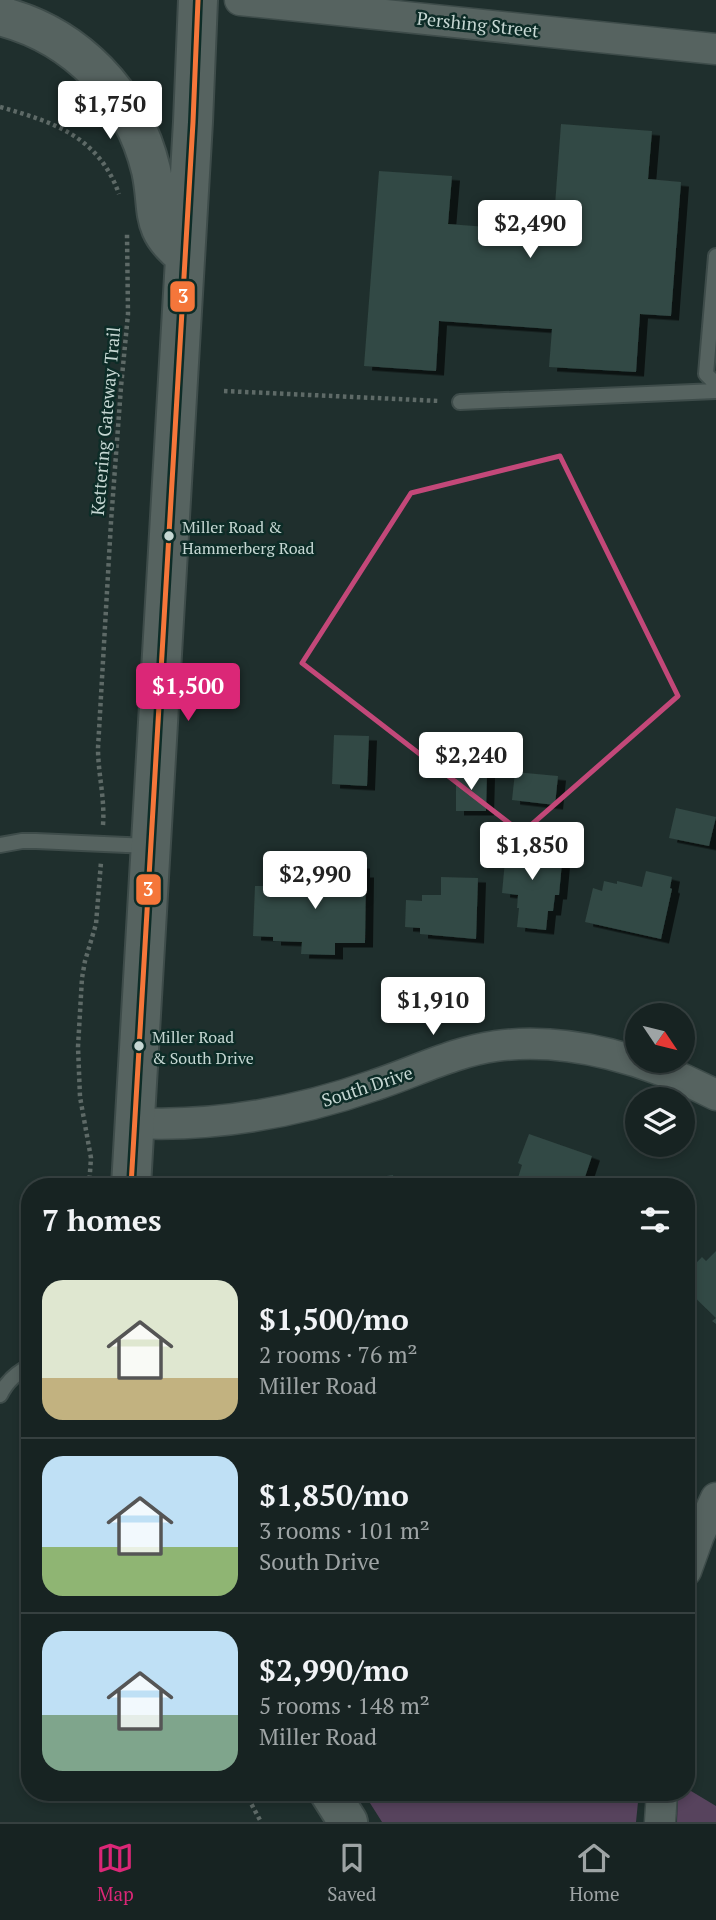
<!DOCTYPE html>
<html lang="en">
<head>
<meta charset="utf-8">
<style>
	:root { --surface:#172322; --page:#242f2f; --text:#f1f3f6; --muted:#9ea4a5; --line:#364040; --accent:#db2777 }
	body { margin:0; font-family:"PT Serif",serif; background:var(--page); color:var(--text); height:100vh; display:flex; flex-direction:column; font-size:26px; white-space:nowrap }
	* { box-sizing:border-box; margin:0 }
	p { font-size:23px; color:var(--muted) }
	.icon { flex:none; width:38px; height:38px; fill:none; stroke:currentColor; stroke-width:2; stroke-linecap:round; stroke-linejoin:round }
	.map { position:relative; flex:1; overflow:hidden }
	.side { position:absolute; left:21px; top:1178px; width:674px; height:623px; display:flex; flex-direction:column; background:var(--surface); border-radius:28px; box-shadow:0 4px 10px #0003,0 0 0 2px var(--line) }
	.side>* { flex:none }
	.needle { width:46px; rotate:125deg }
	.tools { position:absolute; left:625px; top:1003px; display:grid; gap:14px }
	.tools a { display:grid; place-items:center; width:70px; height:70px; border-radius:50%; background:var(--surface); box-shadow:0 4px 10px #0003,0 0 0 2px var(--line); font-size:35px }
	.price { position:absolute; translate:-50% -60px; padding:0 16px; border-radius:7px; background:#fff; color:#222; font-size:23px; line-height:46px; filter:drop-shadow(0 2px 4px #0008) }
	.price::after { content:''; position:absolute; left:50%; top:42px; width:21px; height:16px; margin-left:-10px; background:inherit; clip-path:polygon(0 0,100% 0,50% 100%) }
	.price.current { background:var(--accent); color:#fff }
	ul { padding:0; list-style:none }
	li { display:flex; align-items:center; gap:21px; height:175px; padding:0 21px }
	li+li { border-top:2px solid var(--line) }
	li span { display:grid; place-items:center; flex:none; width:196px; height:140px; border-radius:21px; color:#555 }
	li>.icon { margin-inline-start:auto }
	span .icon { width:84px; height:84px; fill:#fffc; stroke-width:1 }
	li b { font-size:30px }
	h2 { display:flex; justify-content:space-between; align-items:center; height:84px; padding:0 21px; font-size:30px }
	.tabs { display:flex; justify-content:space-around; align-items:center; height:98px; border-top:2px solid var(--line); background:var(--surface); font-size:19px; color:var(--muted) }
	.tabs a { display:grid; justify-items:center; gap:4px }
	.tabs .current { color:var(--accent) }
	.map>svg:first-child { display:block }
</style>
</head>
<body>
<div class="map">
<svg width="716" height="1822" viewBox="0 0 716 1822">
	<defs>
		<filter id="shadow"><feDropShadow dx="8" dy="4.5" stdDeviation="0" flood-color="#0009"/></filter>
	</defs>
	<rect width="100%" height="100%" fill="#1f2f2d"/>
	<path fill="#57435d" d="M686,1788L716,1806V1822H677L678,1792H686Z
		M363,1792H639L636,1822H382Z"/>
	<path fill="#324844" filter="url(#shadow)" d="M561,124L652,131L648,179L681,182L671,316L640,314L636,372L549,367L552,329L439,321L436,371L364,366L379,171L452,176L448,224L553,232Z
		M334,735L369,736L367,786L332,784Z
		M515,772L558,776L555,805L512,800Z
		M456,773H487L486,811H456Z
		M676,808L716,817L709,846L669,838Z
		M507,839L531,842L530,849L563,852L559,895H555L553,911H548L546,930L517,927L519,908H517L518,895L502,893Z
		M342,864H362V873H366L365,943H335V955L301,954L302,942L273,941V937L253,936L255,886H274V883L309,884V876L324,877L325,872H341Z
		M646,871L672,877L670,888L672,889L661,939L585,922L593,888L602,891L604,881L617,884V881L642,887Z
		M441,877L478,878L476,939L420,934V928L405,927L406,900L422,901V895H441Z
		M529,1134L592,1156L585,1177L597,1181L595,1186H532L517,1181L522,1165L518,1163Z
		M393,1175L394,1183L425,1178L426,1186H348L347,1182Z
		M716,1251V1324L712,1321L716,1318L686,1289V1273L702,1257L706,1261Z"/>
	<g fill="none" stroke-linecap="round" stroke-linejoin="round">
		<g stroke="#3e4c4a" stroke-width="18">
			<path id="lane" d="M716,256L706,374L716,384
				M460,402L716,391
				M0,845L22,841H36L149,846
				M0,1395C7,1381 16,1373 30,1366"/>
		</g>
		<g stroke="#3e4c4a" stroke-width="33">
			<path id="street" d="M240,0L716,49
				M134,1123C215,1127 298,1112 375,1085C415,1072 453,1052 496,1046C570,1036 651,1061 716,1095
				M686,1571L699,1535L716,1498
				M660,1822L662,1792"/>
		</g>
		<g stroke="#3e4c4a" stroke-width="42">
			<path id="secondary" d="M0,16C76,35 133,95 151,170C160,210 148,228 185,256
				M131,1186L193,122L198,0
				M329,1792L348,1822"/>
		</g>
		<path stroke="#5e6a67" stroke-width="4.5" stroke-dasharray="3.5 3.5" stroke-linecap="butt" d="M0,107C54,122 99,137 119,194
			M224,391L440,401
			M103,825C105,798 98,774 98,748L111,522L121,387L128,314L127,234
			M89,1186L91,1158L80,1097L78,1047L82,978L85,961L96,924L101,862
			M245,1792L261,1822"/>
		<use href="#lane" stroke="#566360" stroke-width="14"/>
		<use href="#street" stroke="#566360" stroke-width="30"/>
		<use href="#secondary" stroke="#566360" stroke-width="38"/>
		<g stroke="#0d2c27" stroke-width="10">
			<path id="bus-1" d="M131,1186L193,122L198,0"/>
		</g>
		<use href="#bus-1" stroke="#f5763a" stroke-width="5"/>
	</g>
	<path fill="none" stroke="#c34879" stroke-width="5" stroke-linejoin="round" d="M560,456L678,696L522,833L302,663L411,493Z"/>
	<g fill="#c6d7d3" stroke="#0d2c27" stroke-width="2.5">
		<circle cx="169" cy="536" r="6"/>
		<circle cx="139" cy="1046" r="6"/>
	</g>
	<g text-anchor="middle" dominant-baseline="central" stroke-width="5" stroke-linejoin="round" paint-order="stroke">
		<g font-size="16" fill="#c6d7d3" stroke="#0d2c27" text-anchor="start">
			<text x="182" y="527">Miller Road &amp;<tspan x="182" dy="21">Hammerberg Road</tspan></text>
			<text x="152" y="1037">Miller Road<tspan x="152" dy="21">&amp; South Drive</tspan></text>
		</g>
		<g font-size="18" fill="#c6d7d3" stroke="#0d2c27">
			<text transform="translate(478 24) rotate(6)">Pershing Street</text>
			<text transform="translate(105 421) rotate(-85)">Kettering Gateway Trail</text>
			<text transform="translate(367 1086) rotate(-18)">South Drive</text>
		</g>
	</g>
	<g stroke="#0d2c27" stroke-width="2.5">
		<rect x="169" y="280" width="27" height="33" rx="7" fill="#f5763a"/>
		<rect x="135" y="873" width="27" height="33" rx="7" fill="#f5763a"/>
	</g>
	<g font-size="19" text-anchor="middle" font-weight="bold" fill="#fff">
		<text x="183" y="303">3</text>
		<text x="148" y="896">3</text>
	</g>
</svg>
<div class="tools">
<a><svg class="needle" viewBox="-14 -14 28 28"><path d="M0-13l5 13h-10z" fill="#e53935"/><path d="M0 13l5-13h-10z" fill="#9ea4a5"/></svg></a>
<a><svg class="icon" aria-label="layers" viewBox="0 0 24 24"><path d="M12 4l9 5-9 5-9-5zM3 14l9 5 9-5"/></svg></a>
</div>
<b class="price" style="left:110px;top:141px">$1,750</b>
<b class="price" style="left:530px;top:260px">$2,490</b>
<b class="price current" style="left:188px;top:723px">$1,500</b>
<b class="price" style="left:471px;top:792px">$2,240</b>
<b class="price" style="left:532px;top:882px">$1,850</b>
<b class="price" style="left:315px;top:911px">$2,990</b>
<b class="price" style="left:433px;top:1037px">$1,910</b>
<section class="side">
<h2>7 homes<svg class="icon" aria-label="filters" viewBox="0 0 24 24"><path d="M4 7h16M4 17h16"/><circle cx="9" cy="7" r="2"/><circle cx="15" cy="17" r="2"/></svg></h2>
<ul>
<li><span style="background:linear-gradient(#dfe7d0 70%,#c2b280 0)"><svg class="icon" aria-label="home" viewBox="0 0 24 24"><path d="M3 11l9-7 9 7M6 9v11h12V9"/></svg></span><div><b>$1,500/mo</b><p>2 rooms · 76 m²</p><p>Miller Road</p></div></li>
<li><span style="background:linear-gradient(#bfe0f5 65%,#8fb573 0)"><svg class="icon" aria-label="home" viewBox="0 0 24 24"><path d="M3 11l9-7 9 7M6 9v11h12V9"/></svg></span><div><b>$1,850/mo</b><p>3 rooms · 101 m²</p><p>South Drive</p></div></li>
<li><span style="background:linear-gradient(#bfe0f5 60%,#7fa58c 0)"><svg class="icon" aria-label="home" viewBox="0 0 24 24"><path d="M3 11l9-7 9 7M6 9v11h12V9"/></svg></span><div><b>$2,990/mo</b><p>5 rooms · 148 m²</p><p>Miller Road</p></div></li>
</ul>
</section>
</div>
<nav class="tabs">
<a class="current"><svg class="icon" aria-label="map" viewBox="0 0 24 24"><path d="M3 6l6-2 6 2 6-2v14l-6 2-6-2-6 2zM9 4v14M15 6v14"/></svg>Map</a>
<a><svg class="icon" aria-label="saved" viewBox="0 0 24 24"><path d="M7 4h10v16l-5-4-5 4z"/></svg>Saved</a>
<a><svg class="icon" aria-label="home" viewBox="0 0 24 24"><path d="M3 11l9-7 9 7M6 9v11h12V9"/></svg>Home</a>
</nav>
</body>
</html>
